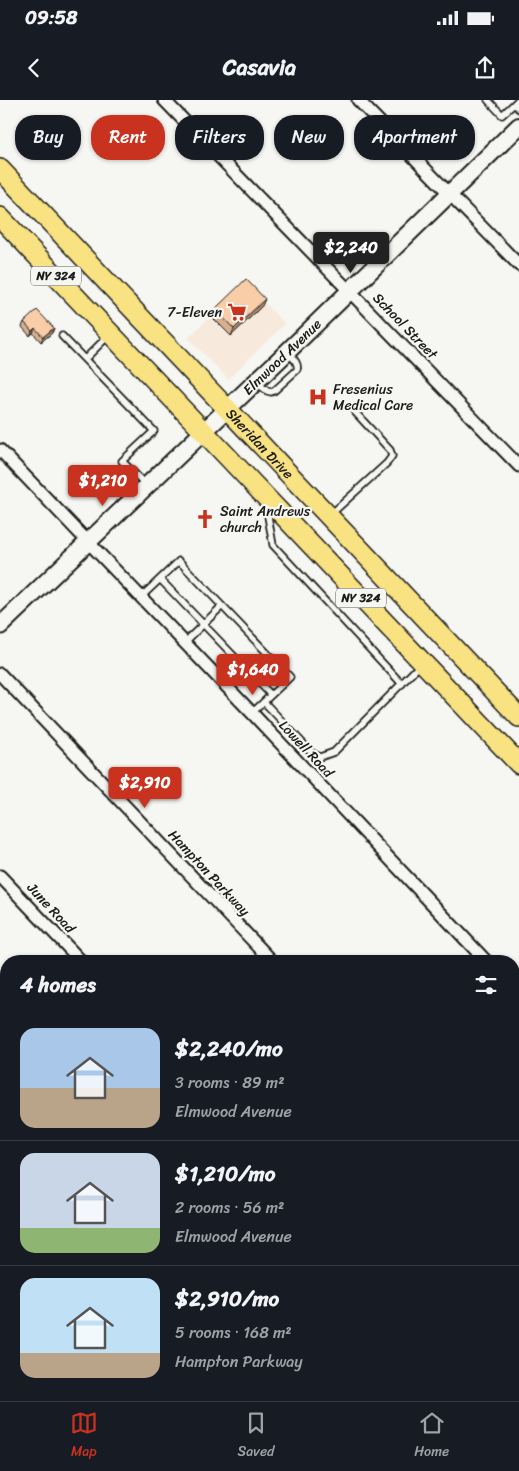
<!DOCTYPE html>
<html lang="en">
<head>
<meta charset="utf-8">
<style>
	:root { --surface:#171b24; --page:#20242c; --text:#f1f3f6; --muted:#9ea1a6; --line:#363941; --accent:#c8321e }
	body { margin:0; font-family:Sriracha,sans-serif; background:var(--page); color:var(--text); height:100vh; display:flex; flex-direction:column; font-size:19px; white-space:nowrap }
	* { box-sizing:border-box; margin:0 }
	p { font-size:16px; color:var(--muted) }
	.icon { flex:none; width:28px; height:28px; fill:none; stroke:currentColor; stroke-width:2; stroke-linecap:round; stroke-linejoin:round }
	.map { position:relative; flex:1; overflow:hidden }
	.panel { position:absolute; left:0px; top:855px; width:520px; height:446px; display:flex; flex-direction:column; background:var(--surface); border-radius:20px 20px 0 0; box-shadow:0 1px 4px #0004 }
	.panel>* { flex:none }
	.top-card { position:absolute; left:15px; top:15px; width:490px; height:45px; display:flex; gap:10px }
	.price { position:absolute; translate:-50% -42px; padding:0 11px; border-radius:5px; background:var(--accent); color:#fff; font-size:16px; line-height:32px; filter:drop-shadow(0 1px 2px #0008) }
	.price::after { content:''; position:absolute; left:50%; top:30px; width:15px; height:11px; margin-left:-8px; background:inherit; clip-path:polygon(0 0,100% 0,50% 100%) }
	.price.selected { background:#222; color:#fff }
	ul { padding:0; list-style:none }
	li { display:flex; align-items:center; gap:15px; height:125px; padding:0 20px }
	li+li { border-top:1px solid var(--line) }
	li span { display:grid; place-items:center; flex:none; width:140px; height:100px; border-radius:15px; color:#555 }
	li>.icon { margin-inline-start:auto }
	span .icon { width:60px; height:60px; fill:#fffc; stroke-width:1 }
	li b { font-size:21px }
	h2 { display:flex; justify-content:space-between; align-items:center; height:60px; padding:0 20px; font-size:21px }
	.chip { padding:0 18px; border-radius:20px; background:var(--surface); box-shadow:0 1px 4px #0004; font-size:18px; line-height:45px }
	.chip.selected { background:var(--accent); color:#fff }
	.status { display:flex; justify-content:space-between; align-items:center; height:35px; padding:0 25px; background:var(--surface); direction:ltr }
	.status svg { height:14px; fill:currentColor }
	header { display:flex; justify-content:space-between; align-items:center; height:65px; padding:0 20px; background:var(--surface); font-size:22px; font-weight:700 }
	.tab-bar { display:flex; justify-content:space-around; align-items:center; height:70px; border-top:1px solid var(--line); background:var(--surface); font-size:14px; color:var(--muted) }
	.tab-bar a { display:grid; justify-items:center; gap:2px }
	.tab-bar .selected { color:var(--accent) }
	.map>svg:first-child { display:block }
</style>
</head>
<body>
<div class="status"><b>09:58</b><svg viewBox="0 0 49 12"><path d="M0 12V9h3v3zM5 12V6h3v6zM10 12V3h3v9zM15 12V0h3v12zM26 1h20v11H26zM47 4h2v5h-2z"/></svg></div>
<header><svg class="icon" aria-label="back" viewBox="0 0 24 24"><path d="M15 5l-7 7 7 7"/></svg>Casavia<svg class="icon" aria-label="share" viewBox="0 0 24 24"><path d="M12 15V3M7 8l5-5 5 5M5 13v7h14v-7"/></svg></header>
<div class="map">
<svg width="519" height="1301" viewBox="0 0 519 1301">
	<rect width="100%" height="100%" fill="#f6f6f2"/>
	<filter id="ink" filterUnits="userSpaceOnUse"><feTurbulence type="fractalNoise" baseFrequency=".02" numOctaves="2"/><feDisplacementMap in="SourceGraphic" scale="10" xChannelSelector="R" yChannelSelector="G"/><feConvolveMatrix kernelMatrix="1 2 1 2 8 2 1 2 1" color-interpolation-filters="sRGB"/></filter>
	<g filter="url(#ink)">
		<path fill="#f7eadc" d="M245,183L285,224L228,279L188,238Z"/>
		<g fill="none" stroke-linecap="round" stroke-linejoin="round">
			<g stroke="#1c1c1c" stroke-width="9">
				<path id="lane" d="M488,0L502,15L514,4
					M518,0L514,4L519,9
					M62,236L154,331L122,361L145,384
					M85,259L109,235
					M256,282L267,291L271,292L274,291L297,270C299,263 293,258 288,253
					M266,405L273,445L402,584
					M330,415L387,363L392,356L390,350L354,311
					M160,479L271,595
					M140,498L179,461L290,577L252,613
					M184,543L222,506
					M264,602L312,653L320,657L334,652L421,564"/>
			</g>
			<g stroke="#1c1c1c" stroke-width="15">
				<path id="street" d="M164,0L519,366
					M358,0L519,165
					M0,350L252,613L486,861
					M0,574L272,861
					M0,776L81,861
					M514,891L519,896
					M0,950L6,957
					M0,1180L6,1186
					M110,1295L115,1301
					M328,1295L334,1301"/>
			</g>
			<g stroke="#1c1c1c" stroke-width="20">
				<g id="secondary">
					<path id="s1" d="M0,526L287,252L519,26"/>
				</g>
			</g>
			<g stroke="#1c1c1c" stroke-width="22">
				<g id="primary">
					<path id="s2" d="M0,69L519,617"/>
					<path d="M0,117L519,664"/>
					<path d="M514,1109L519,1102"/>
					<path d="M350,1301L355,1295"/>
				</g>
			</g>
			<use href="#lane" stroke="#f6f6f2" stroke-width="5.5"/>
			<use href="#street" stroke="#f6f6f2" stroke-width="11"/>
			<use href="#secondary" stroke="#f6f6f2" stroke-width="16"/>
			<use href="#primary" stroke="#f8e281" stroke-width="19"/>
		</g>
		<path fill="#d6b090" stroke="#1c1c1c" d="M262,206L231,236L212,217L215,209Z
			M24,222L54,228L52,233L41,242L33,233L30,236L22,227Z
			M269,1295H301L298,1301H275Z"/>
		<path fill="#ae9076" stroke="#1c1c1c" d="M265,199L262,206L231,236L234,229Z
			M35,228L33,233L30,236L32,231Z
			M54,228L52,233L41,242L43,237Z
			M519,1259V1264L514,1270V1265Z
			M300,1295H301L298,1301H293Z
			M486,1295H491L485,1301H480Z"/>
		<path fill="#f9cda8" stroke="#1c1c1c" d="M246,179L265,199L234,229L215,209Z
			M37,210L54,228L43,237L35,228L32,231L24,222Z
			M519,1208V1259L514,1265V1213Z
			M279,1295H300L293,1301H284Z
			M403,1295H486L480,1301H397Z"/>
	</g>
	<defs>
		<g id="supermarket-bare" transform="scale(1.5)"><path d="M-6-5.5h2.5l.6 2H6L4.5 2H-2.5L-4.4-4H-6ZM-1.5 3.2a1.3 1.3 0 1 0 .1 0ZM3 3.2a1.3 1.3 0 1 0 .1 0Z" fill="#c8321e" stroke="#f6f6f2" stroke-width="2.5" paint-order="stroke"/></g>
		<g id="hospital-bare" transform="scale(1.5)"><path d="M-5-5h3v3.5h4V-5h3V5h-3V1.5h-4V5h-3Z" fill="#c8321e" stroke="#f6f6f2" stroke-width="2.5" paint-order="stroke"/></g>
		<g id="church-bare" transform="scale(1.5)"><path d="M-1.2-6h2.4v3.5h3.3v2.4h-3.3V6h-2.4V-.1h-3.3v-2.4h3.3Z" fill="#c8321e" stroke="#f6f6f2" stroke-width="2.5" paint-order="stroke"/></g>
	</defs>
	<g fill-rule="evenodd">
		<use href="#supermarket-bare" x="237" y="212"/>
		<use href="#hospital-bare" x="318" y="297"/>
		<use href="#church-bare" x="205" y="419"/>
	</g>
	<g text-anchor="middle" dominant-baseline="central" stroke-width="4.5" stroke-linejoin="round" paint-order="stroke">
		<g fill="#f6f6f2" stroke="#5d5d5c" stroke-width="1">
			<rect x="31" y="166.5" width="50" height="19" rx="4"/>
			<rect x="336" y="488.5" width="50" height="19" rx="4"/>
		</g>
		<g font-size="12" font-weight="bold" fill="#1c1c1c">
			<text x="56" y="176">NY 324</text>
			<text x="361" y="498">NY 324</text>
		</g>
		<g font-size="14" fill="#1c1c1c" stroke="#f6f6f2" text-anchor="start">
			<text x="222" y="212" text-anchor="end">7-Eleven</text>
			<text x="333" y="289">Fresenius<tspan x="333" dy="16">Medical Care</tspan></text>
			<text x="220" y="411">Saint Andrews<tspan x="220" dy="16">church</tspan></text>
		</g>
		<g font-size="14" fill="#1c1c1c" stroke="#f6f6f2">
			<text transform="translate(405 226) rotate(46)">School Street</text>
			<text stroke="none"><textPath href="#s1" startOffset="390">Elmwood Avenue</textPath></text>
			<text stroke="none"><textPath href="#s2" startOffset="378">Sheridan Drive</textPath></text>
			<text transform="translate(306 649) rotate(47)">Lowell Road</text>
			<text transform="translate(209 773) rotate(47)">Hampton Parkway</text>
			<text transform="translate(51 808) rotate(47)">June Road</text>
		</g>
	</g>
</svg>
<b class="price selected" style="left:351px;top:174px">$2,240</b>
<b class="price" style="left:103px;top:407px">$1,210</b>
<b class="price" style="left:253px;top:596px">$1,640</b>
<b class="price" style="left:145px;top:709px">$2,910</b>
<div class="top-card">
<a class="chip">Buy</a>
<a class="chip selected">Rent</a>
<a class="chip">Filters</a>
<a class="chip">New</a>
<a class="chip">Apartment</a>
</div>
<section class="panel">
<h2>4 homes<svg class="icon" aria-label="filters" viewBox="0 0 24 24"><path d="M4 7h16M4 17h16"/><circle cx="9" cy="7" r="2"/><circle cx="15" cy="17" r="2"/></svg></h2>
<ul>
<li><span style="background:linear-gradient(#a9c7e8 60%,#b9a48a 0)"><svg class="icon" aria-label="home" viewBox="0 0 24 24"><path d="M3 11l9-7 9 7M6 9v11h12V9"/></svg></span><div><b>$2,240/mo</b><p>3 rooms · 89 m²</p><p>Elmwood Avenue</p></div></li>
<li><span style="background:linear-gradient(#c9d6e8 75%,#8fb573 0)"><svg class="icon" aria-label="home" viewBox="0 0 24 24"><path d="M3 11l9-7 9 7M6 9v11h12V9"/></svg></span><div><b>$1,210/mo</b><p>2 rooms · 56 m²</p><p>Elmwood Avenue</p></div></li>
<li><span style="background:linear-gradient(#bfe0f5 75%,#b9a48a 0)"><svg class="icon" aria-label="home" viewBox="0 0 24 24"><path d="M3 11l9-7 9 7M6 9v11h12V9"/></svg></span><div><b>$2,910/mo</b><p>5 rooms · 168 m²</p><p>Hampton Parkway</p></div></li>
</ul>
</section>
</div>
<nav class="tab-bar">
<a class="selected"><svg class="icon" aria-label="map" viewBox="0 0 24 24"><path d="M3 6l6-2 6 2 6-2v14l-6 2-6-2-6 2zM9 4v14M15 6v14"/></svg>Map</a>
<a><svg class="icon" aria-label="saved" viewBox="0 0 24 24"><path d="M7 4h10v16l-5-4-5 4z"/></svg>Saved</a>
<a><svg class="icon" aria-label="home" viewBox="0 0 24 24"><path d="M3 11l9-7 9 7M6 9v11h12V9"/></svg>Home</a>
</nav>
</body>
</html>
